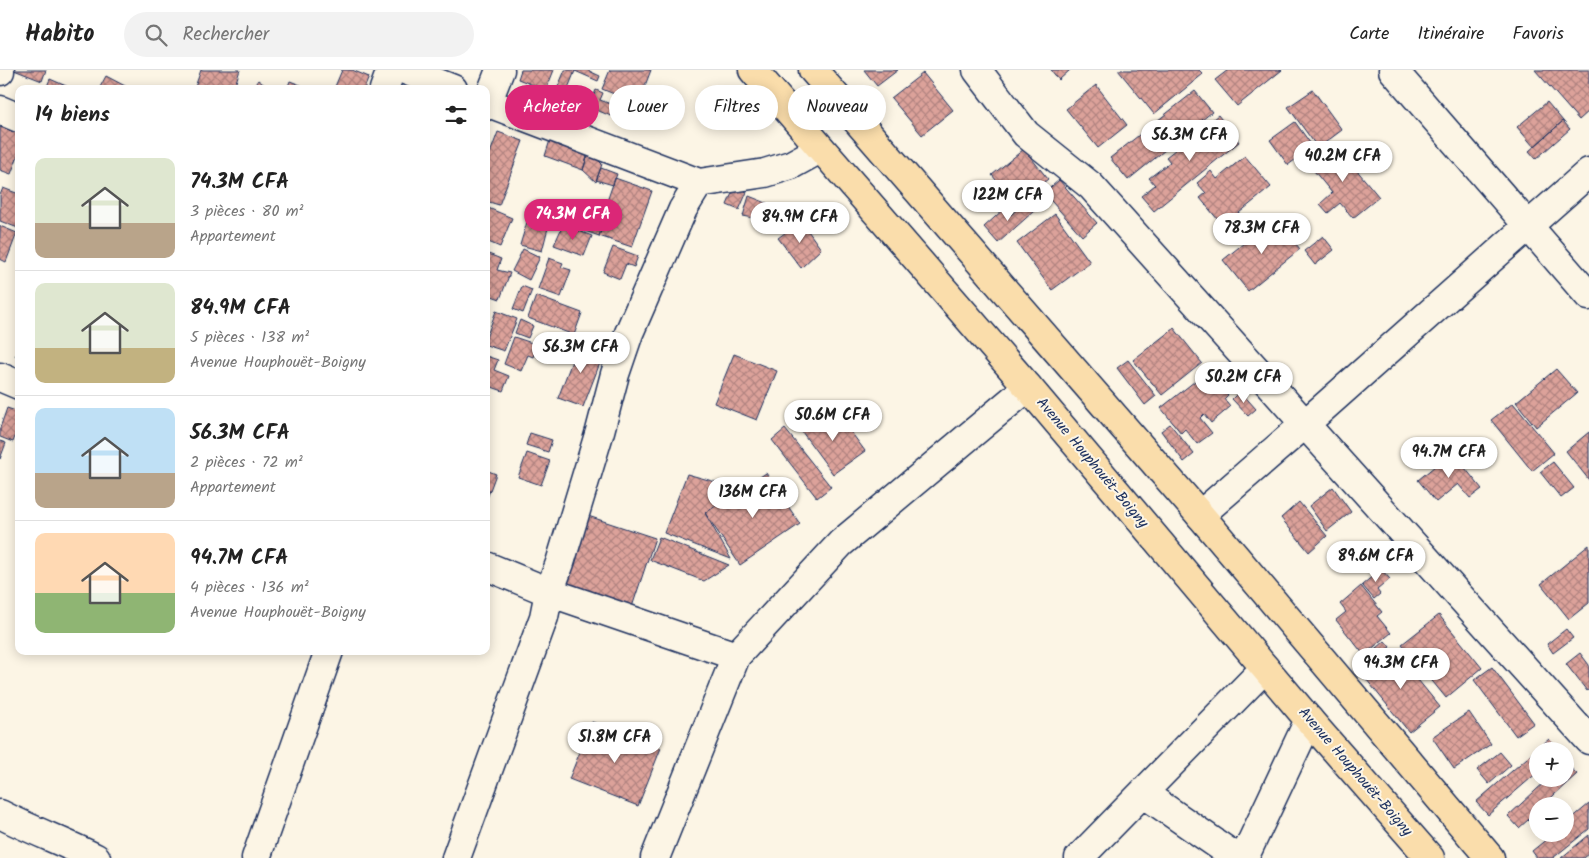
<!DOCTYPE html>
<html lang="fr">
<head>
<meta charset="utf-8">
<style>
	:root { --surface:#fff; --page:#f2f2f2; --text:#222; --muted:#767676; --line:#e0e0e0; --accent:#db2777 }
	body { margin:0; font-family:Kalam,sans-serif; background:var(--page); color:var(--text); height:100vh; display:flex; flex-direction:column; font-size:19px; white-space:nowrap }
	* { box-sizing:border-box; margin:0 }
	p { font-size:16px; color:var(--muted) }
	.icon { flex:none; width:28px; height:28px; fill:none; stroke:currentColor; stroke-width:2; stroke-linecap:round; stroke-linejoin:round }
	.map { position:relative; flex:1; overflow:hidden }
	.sheet { position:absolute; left:15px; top:15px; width:475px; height:570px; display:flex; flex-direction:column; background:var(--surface); border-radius:10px; box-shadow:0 2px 12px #0003 }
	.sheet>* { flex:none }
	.banner { position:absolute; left:505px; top:15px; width:475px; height:45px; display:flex; gap:10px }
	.fabs { position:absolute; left:1529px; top:672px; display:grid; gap:10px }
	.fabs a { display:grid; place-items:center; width:45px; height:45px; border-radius:50%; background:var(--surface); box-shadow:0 2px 12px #0003; font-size:25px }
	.price { position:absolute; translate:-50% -42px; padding:0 11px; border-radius:18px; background:#fff; color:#222; font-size:16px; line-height:32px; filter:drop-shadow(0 1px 2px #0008) }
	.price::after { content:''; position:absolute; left:50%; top:30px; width:15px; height:11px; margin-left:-8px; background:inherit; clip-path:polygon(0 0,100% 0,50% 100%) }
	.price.on { background:var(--accent); color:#fff }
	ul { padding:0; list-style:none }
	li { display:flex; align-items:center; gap:15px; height:125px; padding:0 20px }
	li+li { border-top:1px solid var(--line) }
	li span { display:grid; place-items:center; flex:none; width:140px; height:100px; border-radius:10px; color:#555 }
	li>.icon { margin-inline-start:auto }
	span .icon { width:60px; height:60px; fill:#fffc; stroke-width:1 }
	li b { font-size:21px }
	h2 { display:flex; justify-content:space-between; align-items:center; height:60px; padding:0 20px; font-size:21px }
	.chip { padding:0 18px; border-radius:22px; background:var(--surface); box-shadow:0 2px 12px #0003; font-size:18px; line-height:45px }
	.chip.on { background:var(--accent); color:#fff }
	header { display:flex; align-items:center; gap:30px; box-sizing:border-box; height:70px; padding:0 25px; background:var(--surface); border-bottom:1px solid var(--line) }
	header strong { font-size:24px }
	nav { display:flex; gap:28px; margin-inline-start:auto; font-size:18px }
	.search { width:350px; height:45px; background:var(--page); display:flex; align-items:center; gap:12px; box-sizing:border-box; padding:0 18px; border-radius:28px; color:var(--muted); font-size:19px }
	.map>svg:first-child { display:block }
</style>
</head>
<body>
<header>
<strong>Habito</strong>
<div class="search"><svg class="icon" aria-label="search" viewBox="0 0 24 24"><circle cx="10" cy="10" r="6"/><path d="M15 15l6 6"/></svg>Rechercher</div>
<nav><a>Carte</a><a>Itinéraire</a><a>Favoris</a></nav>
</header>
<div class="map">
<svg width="1589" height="788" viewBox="0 0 1589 788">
	<defs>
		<pattern id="building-cross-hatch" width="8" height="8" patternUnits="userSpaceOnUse" patternTransform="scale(1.25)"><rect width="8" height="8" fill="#dca29a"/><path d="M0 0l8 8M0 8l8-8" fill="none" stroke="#b28481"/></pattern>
	</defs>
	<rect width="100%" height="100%" fill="#fcf5e5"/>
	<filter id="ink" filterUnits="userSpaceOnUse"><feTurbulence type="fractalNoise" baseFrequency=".02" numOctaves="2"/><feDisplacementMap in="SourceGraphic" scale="10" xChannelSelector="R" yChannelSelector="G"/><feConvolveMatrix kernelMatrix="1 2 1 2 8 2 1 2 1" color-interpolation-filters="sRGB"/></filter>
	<g filter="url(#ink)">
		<path fill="url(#building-cross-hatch)" stroke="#1b2f5e" d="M14,0H46L42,11Z
			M201,0H240L234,18L227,16L226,19H200L195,17Z
			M342,0H352L369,7L364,19H334Z
			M521,0H554L546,20L518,9Z
			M565,0H587L600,6L598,11L575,1L564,28L555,24Z
			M610,0H651L638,34L602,19Z
			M864,0H898L877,16Z
			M1051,0H1070L1059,10Z
			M1118,0H1199L1203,4L1154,44Z
			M1228,0H1282L1237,36L1215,10Z
			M1535,0H1589V41L1579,50Z
			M923,3L953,40L922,65L891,28Z
			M106,6L127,17L126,19H99Z
			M50,9L73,19H46Z
			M258,10L270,19H252Z
			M290,11L311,19H287Z
			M1096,15L1127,55L1098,78L1066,39Z
			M596,20L603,23L600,30L616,36L611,46L589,37Z
			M1313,20L1342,60L1318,78L1288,37Z
			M1195,21L1212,42L1128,110L1110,88Z
			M1547,32L1563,51L1534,77L1517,57Z
			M1218,45L1239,72L1154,141L1141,126L1155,115L1149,108L1170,92L1166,87L1190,68L1196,76L1202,70L1196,63Z
			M1563,51L1570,59L1536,89L1529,81Z
			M1295,52L1313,77L1288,95L1270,70Z
			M0,57L19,64V83L11,104L0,100Z
			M498,62L523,71L499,135L486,131V94Z
			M551,67L589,81L583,100L545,86Z
			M1336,75L1379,127L1353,148L1340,133L1328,143L1320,134L1332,123L1310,96Z
			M1024,79L1048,109L1016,135L992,105Z
			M589,81L602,94L596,112L583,100Z
			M1245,86L1271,117L1223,156L1200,128L1206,123L1197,113L1211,101L1217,109Z
			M601,98L617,104L613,115L596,110Z
			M615,108L652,121L632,177L599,166L608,141L604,140Z
			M1059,110L1097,153L1082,166L1044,123Z
			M735,116L747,122L739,140L727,135Z
			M3,118L19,124L18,158L0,151V125Z
			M749,126L769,134L764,150L743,146Z
			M1026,131L1034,141L998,173L984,157L1005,138L1011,145Z
			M583,132L608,141L599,166L574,157Z
			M486,137L512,148L500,177L486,171Z
			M1055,144L1090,192L1052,220L1017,173Z
			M1275,148L1300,179L1248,221L1223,190Z
			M801,151L821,179L801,198L778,168Z
			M527,152L548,158L542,181L520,175Z
			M563,155L592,166L584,186L554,175Z
			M0,156L17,163L6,192L0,189Z
			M1323,166L1334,180L1315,195L1304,181Z
			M613,177L638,186L634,197L626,194L620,209L603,202Z
			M523,179L540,187L529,210L512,201Z
			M486,183L501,189L497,200L510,203L500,229L486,224Z
			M549,188L563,193L561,197L571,200L561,227L538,219Z
			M522,216L532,220L523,243L513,239Z
			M536,226L582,243L574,265L528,248Z
			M496,241L517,249L504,281L486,275V268Z
			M520,250L533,256L528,268L515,263Z
			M1174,258L1202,293L1162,325L1133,290Z
			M514,267L538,275L533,287L528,285L521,301L504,294Z
			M580,270L605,280L583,337L558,328Z
			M734,284L777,301L757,350L714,333Z
			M486,286L498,290L494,300L509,306L503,321L486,315Z
			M1128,290L1156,326L1145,335L1117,298Z
			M1556,299L1577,323L1536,357L1516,332Z
			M1209,300L1228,325L1224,329L1230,337L1211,353L1204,344L1200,348L1212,363L1197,374L1185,359L1181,363L1161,338Z
			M1240,321L1256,339L1248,346L1232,329Z
			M1513,333L1554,383L1532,401L1491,350Z
			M7,338L19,342V356L13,372L0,367V358Z
			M834,339L865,381L833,404L802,362Z
			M1170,354L1194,384L1184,392L1161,361Z
			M785,359L831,417L817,428L772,370Z
			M1589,362V410L1566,381Z
			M530,363L552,370L548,382L526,375Z
			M0,371L6,373L0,389Z
			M1452,382L1482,419L1470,428L1458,414L1436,432L1418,410Z
			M527,383L550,391L541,415L518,407Z
			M1553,392L1574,418L1561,428L1540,402Z
			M486,400L496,404L486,431Z
			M766,403L800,454L740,495L705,443Z
			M687,404L741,419L705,443L731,489L664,463Z
			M1333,417L1351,442L1327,461L1309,436Z
			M1299,432L1327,466L1309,482L1281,448Z
			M582,444L655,468L631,540L557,516Z
			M659,467L729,495L704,511L650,490Z
			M1589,475V533L1569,549L1541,514Z
			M1381,499L1390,509L1377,520L1380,524L1374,529L1362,515Z
			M1361,516L1382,542L1377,546L1391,563L1364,585L1336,550L1346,542L1340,534Z
			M1439,545L1482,598L1446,628L1402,574Z
			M1566,559L1573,568L1553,583L1547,574Z
			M1385,571L1390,577L1363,599L1359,594Z
			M1393,579L1440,637L1409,662L1362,604Z
			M1580,583L1589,595V619L1587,621L1566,594Z
			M1492,597L1534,653L1516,666L1474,610Z
			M1469,642L1491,674L1454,699L1432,667Z
			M592,652L661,678L638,736L569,709Z
			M1549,669L1560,681H1538V702L1488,745L1476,732Z
			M1500,682L1511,695L1489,714L1477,700Z
			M1566,693L1577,704L1542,736H1538V741L1519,758L1508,746L1548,709H1565Z
			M1589,734V759L1553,788H1537L1532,781L1553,764H1565V754Z
			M1589,765V784L1584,788H1561Z"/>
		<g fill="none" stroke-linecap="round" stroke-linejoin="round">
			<g stroke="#1b2f5e" stroke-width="31">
				<path id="minor" d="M405,0L453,19
					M977,0L1026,64L1091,116L1589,670
					M1393,0L1589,226
					M0,1V0
					M384,19L391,0
					M486,32L699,113L765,103L791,95L820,79
					M486,36L500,0
					M0,40L19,48
					M0,307L19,315
					M1200,445L1305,354L1589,102
					M486,496L549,522L560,493L600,361L615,304L629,263L683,139L699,113
					M1143,723L1237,788
					M0,744C31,760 64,772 96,788
					M256,788L329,581
					M456,788L544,547L549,522L736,586
					M655,788L736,586L841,473L1028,317
					M1079,788L1265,598
					M1244,788L1309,650"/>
			</g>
			<g stroke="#1b2f5e" stroke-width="31">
				<path id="highway" d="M753,0L1028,317L1309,650L1430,788
					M813,0L1200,445L1490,788"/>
			</g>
			<path stroke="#1b2f5e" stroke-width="3" stroke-dasharray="1 4" stroke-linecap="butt" d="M16,286L19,279"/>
			<use href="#minor" stroke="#fcf5e5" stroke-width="28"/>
			<use href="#highway" stroke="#faddab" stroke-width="28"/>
		</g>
	</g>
	<g text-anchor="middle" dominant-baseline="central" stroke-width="4" stroke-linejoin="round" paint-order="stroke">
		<g font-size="15" fill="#1b2f5e" stroke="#fcf5e5">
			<text transform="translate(1092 393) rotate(50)">Avenue Houphouët-Boigny</text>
			<text transform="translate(1355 702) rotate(49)">Avenue Houphouët-Boigny</text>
		</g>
	</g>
</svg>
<div class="fabs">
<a>+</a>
<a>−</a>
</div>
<b class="price" style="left:1190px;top:92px">56.3M CFA</b>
<b class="price" style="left:1343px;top:113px">40.2M CFA</b>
<b class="price" style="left:1008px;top:152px">122M CFA</b>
<b class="price on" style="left:573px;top:171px">74.3M CFA</b>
<b class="price" style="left:800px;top:174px">84.9M CFA</b>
<b class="price" style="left:1262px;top:185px">78.3M CFA</b>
<b class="price" style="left:581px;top:304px">56.3M CFA</b>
<b class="price" style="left:1244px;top:334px">50.2M CFA</b>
<b class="price" style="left:833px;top:372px">50.6M CFA</b>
<b class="price" style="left:1449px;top:409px">94.7M CFA</b>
<b class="price" style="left:753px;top:449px">136M CFA</b>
<b class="price" style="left:1376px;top:513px">89.6M CFA</b>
<b class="price" style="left:1401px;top:620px">94.3M CFA</b>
<b class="price" style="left:615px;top:694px">51.8M CFA</b>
<div class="banner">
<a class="chip on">Acheter</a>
<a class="chip">Louer</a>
<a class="chip">Filtres</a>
<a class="chip">Nouveau</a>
</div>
<section class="sheet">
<h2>14 biens<svg class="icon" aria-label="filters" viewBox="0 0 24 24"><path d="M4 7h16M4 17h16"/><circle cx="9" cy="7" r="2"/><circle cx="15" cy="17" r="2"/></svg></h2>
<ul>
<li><span style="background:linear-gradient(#dfe7d0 65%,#b9a48a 0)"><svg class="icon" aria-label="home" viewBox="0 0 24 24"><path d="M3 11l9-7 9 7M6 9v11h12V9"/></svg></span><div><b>74.3M CFA</b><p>3 pièces · 80 m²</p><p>Appartement</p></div></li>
<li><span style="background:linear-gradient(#dfe7d0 65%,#c2b280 0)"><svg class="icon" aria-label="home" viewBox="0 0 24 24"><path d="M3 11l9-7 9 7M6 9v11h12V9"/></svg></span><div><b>84.9M CFA</b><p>5 pièces · 138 m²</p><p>Avenue Houphouët-Boigny</p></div></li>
<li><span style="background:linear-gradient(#bfe0f5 65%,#b9a48a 0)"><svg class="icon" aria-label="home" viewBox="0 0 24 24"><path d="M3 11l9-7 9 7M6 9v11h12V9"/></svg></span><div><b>56.3M CFA</b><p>2 pièces · 72 m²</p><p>Appartement</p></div></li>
<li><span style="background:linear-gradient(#ffd9b3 60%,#8fb573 0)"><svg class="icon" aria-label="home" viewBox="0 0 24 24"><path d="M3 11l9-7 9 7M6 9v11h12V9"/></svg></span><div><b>94.7M CFA</b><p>4 pièces · 136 m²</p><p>Avenue Houphouët-Boigny</p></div></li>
</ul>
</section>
</div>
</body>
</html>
